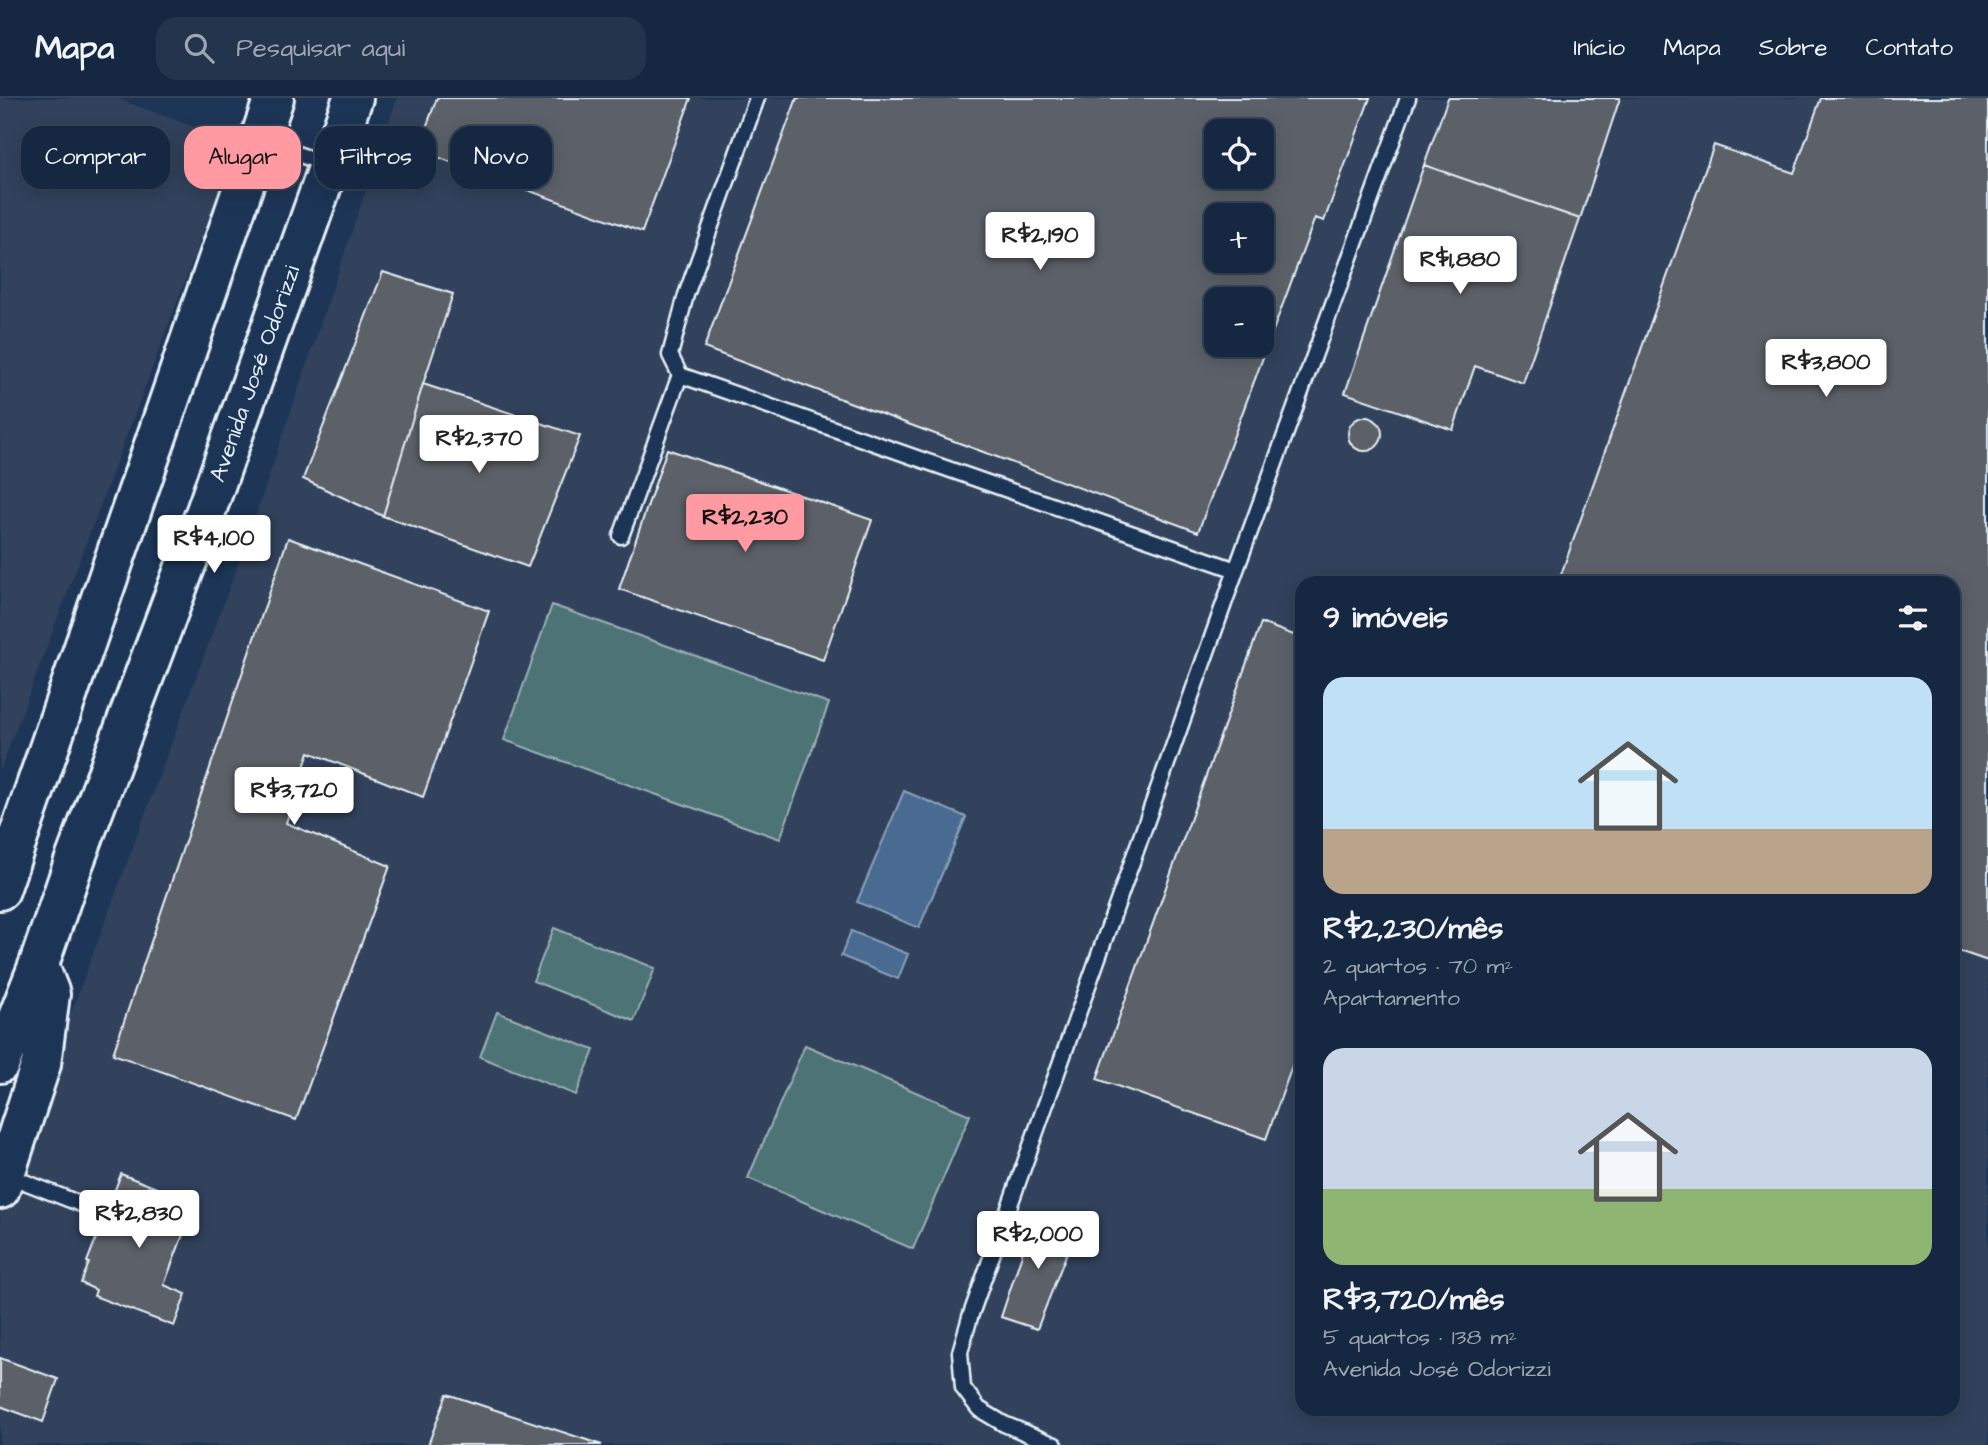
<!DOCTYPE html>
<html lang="pt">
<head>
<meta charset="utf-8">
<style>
	:root { --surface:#162841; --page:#23344c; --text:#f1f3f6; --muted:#9ea6b1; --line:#35445a; --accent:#ff9aa2 }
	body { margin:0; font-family:"Architects Daughter",sans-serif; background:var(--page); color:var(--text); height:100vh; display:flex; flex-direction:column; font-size:26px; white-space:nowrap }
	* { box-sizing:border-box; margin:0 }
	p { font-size:23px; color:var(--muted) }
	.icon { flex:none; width:38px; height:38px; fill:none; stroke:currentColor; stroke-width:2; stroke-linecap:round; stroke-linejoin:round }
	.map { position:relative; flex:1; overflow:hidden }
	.sheet { position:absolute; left:1295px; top:478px; width:665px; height:840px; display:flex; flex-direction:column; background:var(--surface); border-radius:21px; box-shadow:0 4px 18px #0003,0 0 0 2px var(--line) }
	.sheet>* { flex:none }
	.hud { position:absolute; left:21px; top:28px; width:665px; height:63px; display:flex; gap:14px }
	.tools { position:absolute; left:1204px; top:21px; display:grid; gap:14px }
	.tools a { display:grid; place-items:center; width:70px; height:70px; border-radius:14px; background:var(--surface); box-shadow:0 4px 18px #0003,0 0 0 2px var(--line); font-size:35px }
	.price { position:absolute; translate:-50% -60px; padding:0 16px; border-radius:7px; background:#fff; color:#222; font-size:23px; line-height:46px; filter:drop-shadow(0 2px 4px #0008) }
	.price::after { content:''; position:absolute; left:50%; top:42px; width:21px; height:16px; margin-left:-10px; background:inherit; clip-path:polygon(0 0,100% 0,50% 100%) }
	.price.current { background:var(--accent); color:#111 }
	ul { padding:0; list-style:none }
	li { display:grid; align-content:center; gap:14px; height:371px; padding:0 28px }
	li span { display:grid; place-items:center; height:217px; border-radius:21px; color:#555 }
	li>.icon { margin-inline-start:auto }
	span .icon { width:126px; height:126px; fill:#fffc; stroke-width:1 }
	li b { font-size:30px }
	h2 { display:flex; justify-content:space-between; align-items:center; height:84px; padding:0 28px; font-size:30px }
	.chip { padding:0 24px; border-radius:21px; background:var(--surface); box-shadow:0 4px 18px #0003,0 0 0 2px var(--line); font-size:24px; line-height:63px }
	.chip.current { background:var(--accent); color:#111 }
	header { display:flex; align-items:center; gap:42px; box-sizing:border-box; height:98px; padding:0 35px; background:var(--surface); border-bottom:2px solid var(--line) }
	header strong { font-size:33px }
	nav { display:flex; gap:38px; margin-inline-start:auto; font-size:24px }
	.search { width:490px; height:63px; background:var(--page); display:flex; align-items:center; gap:18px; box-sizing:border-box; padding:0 24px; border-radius:21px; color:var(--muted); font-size:26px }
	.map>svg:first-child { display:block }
</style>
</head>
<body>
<header>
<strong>Mapa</strong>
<div class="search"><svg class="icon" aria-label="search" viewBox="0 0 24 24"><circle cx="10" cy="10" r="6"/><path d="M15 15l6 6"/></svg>Pesquisar aqui</div>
<nav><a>Início</a><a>Mapa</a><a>Sobre</a><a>Contato</a></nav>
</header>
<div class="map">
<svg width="1988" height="1347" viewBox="0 0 1988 1347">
	<rect width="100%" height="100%" fill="#1d3557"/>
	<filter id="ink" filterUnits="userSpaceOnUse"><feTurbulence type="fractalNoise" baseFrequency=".0143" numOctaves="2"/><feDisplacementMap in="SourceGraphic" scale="14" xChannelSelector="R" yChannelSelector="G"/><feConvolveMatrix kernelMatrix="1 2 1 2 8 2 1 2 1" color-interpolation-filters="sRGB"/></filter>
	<g filter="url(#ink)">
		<path fill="#30425c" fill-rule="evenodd" d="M0,0H116L237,45L0,673Z
			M397,0H1988V1347H0V1106L250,434ZM1216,33H1262V79H1216ZM1216,117H1262V163H1216ZM1216,201H1262V247H1216ZM1302,485H1953V1311H1302Z"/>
		<path fill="#4e7376" stroke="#9bb2b7" stroke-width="2" d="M552,507L829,605L780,741L504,642Z
			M554,830L655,870L634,923L533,883Z
			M497,914L594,952L576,997L480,959Z
			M805,947L970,1017L913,1151L748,1080Z"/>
		<path fill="#4a6b91" stroke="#89a1ba" stroke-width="2" d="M904,693L966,719L919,830L857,804Z
			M851,833L908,856L898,881L841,858Z"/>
		<path fill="#5b6167" stroke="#e8f1f8" stroke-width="2" fill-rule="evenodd" d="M437,0H691L642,134L418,52Z
			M797,0H1370L1324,123L1315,120L1198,434L704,250ZM1216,33H1262V79H1216ZM1216,117H1262V163H1216ZM1216,201H1262V247H1216Z
			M1448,0H1620L1580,121L1424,67Z
			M1821,0H1988V863L1953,851V485H1558L1714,47L1794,75Z
			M1424,67L1580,121L1523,285L1475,268L1453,332L1345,295Z
			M383,174L453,196L423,286L383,418L303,381Z
			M423,286L580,338L528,469L383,418Z
			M1348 336a17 17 0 1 1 34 0a17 17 0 1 1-34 0Z
			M667,351L872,422L823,562L619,491Z
			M288,440L489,513L423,699L309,654L286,725L390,768L296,1022L113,956Z
			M1261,525L1302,540V940L1266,1041L1097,981Z
			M121,1076L195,1105L164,1187L186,1196L174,1228L94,1198L96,1192L81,1185L89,1165L87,1164Z
			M1035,1117L1077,1129L1037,1231L1001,1219Z
			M0,1260L58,1281L43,1324L0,1308Z
			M447,1296L602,1347H428Z"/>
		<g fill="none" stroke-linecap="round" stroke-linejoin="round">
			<g stroke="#e8f1f8" stroke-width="19">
				<path id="lane" d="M757,0L686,197L670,257L680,277L1236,472
					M260,43L326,66
					M621,438L680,277
					M7,1077L106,1116
					M1055,1347L1004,1326L979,1311L963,1290L960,1254L970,1219L1236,472L1408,0"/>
			</g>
			<g stroke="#e8f1f8" stroke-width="44">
				<g id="secondary">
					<path d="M0,792L274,0"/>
					<path id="s1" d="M0,965L39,866L73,767L205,416L353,0"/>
					<path d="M0,1091L41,966L50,896L39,868"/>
				</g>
			</g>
			<path stroke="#e8f1f8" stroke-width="4.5" stroke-dasharray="5 5" stroke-linecap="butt" d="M238,430L250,434"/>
			<use href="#lane" stroke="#1d3557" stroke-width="14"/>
			<use href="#secondary" stroke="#1d3557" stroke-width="38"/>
		</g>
	</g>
	<g text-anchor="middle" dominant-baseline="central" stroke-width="6" stroke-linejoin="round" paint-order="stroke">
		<g font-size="23" fill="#e8f1f8" stroke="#1d3557">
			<text stroke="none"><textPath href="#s1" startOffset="735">Avenida José Odorizzi</textPath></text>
		</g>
	</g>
</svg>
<div class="tools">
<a><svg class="icon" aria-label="locate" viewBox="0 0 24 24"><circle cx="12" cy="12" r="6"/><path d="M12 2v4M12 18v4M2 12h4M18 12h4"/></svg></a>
<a>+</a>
<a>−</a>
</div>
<b class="price" style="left:1040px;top:174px">R$2,190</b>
<b class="price" style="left:1460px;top:198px">R$1,880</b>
<b class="price" style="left:1826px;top:301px">R$3,800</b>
<b class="price" style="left:479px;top:377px">R$2,370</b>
<b class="price current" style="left:745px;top:456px">R$2,230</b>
<b class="price" style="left:214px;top:477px">R$4,100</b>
<b class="price" style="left:294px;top:729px">R$3,720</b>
<b class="price" style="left:139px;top:1152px">R$2,830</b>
<b class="price" style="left:1038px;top:1173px">R$2,000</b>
<div class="hud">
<a class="chip">Comprar</a>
<a class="chip current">Alugar</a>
<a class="chip">Filtros</a>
<a class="chip">Novo</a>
</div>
<section class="sheet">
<h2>9 imóveis<svg class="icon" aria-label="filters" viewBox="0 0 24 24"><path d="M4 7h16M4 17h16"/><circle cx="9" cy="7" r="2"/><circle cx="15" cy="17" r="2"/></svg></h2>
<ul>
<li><span style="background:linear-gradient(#bfe0f5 70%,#b9a48a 0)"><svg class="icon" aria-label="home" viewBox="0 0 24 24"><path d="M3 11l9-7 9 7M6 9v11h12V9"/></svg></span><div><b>R$2,230/mês</b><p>2 quartos · 70 m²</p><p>Apartamento</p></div></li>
<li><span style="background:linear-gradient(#c9d6e8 65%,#8fb573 0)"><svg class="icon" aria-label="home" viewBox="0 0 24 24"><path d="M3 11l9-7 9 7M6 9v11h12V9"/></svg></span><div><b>R$3,720/mês</b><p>5 quartos · 138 m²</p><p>Avenida José Odorizzi</p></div></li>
</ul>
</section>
</div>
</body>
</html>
